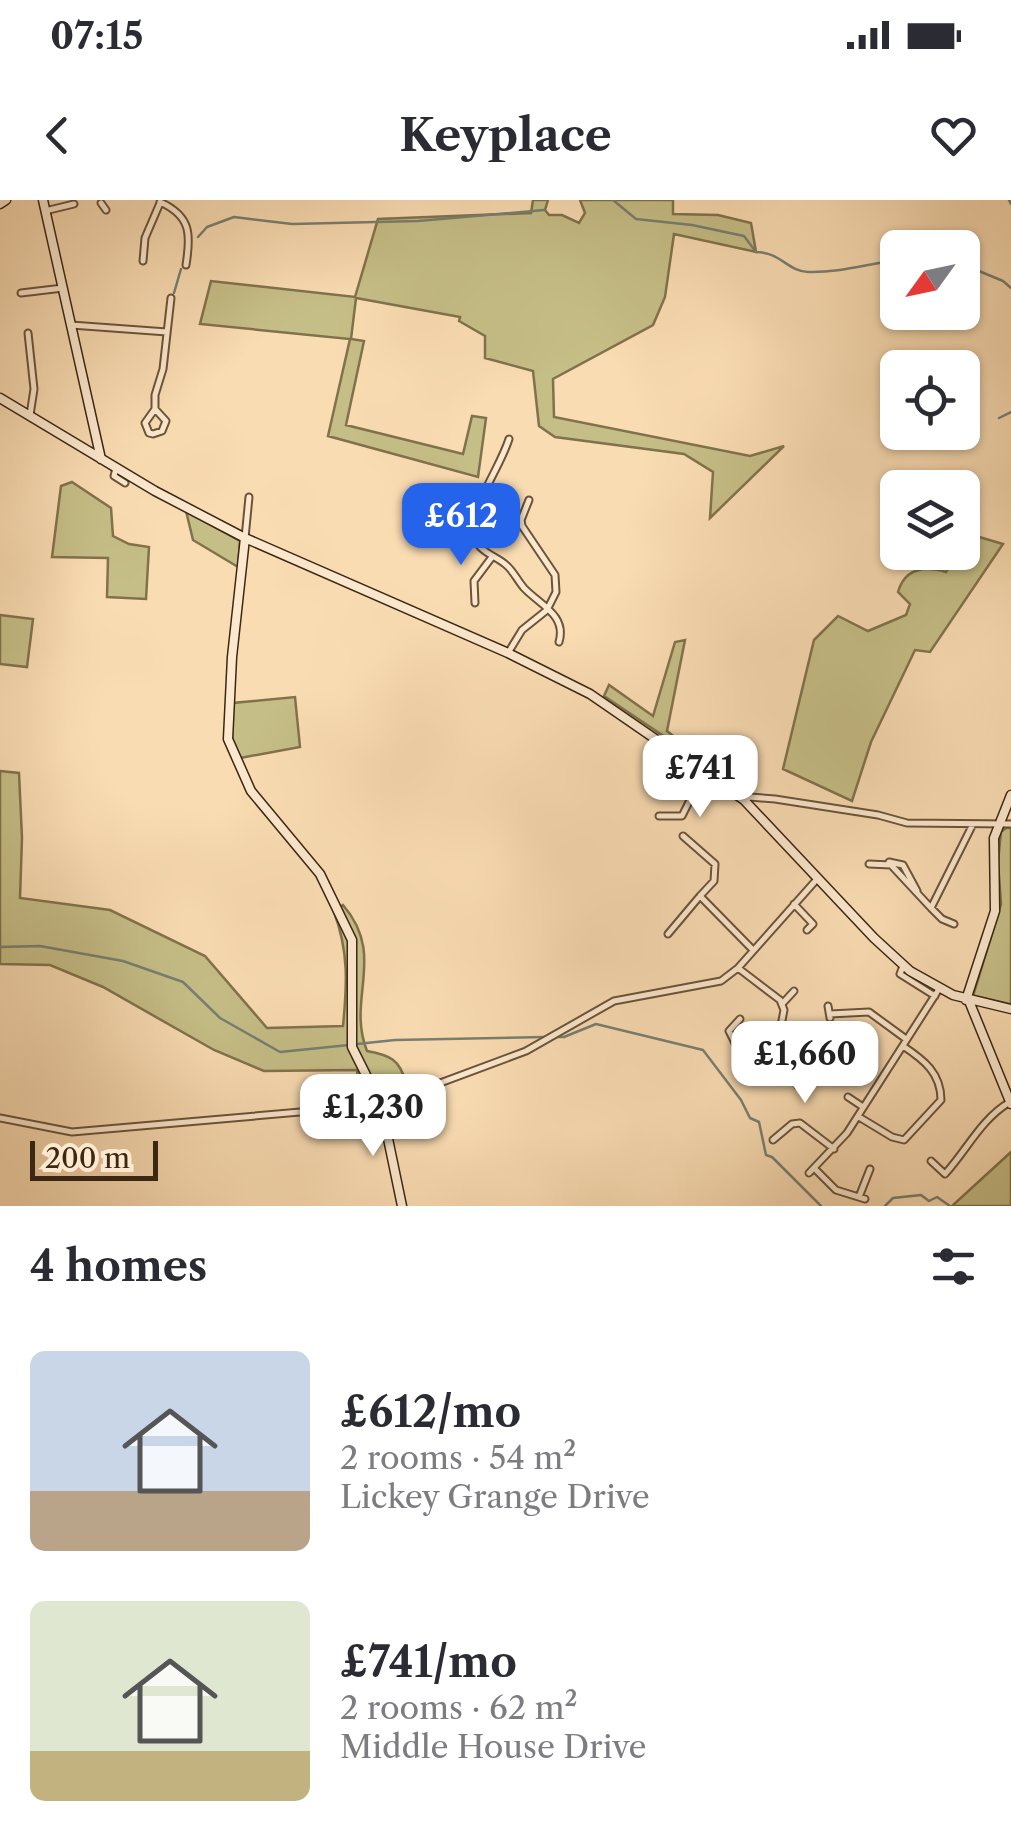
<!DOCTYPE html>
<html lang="en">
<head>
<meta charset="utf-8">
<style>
	:root { --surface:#fff; --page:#f7f7f7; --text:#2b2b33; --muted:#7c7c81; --accent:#2563eb }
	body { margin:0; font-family:"Libre Caslon Text",serif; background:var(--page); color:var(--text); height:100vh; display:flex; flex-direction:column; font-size:38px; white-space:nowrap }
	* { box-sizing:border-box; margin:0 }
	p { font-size:32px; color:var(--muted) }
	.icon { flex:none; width:55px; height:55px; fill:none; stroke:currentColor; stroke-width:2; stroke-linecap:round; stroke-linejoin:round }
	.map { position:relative; height:1006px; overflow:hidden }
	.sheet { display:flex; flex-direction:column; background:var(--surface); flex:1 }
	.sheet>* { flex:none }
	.needle { width:65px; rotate:237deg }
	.fabs { position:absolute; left:880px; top:30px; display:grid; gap:20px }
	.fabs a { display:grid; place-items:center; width:100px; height:100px; border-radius:15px; background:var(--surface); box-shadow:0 2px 8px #0004; font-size:50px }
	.scale { position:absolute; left:30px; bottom:25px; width:128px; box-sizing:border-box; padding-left:10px; border:5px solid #3b2712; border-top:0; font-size:28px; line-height:35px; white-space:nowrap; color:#3b2712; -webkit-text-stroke:8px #fce8ce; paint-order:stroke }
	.price { position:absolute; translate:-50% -85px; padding:0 22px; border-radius:20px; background:#fff; color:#222; font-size:32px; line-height:65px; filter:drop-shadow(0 2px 5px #0008) }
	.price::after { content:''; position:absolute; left:50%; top:60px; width:30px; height:22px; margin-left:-15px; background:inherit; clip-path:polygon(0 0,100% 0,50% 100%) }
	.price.current { background:var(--accent); color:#fff }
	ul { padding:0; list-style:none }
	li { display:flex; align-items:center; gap:30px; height:250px; padding:0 30px }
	li span { display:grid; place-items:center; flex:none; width:280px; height:200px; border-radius:15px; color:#555 }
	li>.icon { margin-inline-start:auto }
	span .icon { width:120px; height:120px; fill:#fffc; stroke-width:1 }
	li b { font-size:42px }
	h2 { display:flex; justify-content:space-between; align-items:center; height:120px; padding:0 30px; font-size:42px }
	.status { display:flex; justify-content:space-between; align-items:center; height:70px; padding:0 50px; background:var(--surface); direction:ltr }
	.status svg { height:28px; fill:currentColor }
	header { display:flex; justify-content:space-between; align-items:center; height:130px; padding:0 30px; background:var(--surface); font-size:45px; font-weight:700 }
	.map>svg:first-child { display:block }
</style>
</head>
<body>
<div class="status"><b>07:15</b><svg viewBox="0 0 49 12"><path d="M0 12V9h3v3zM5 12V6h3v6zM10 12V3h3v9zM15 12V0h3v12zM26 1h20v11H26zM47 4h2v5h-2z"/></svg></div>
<header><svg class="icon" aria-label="back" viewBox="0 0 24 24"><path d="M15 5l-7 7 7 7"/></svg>Keyplace<svg class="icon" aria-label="heart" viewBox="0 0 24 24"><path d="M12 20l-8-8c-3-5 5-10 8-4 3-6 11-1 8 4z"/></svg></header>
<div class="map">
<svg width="1011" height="1006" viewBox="0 0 1011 1006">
	<rect width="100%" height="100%" fill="#fadcb3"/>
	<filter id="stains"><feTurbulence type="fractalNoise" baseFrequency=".002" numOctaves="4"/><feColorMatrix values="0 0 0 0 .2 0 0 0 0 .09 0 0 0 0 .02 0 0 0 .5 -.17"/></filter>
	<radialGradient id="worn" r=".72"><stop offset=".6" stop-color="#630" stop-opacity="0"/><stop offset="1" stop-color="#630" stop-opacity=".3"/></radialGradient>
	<path fill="#c6be87" stroke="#80724c" stroke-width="2.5" d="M533,0H548L545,10L549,15H562L579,23L585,13L580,0H673V14L718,15L751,23L756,52L674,34L665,97L653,125L553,179L554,217L750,256L784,246L710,318L713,272L684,254L555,237L539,226L533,171L485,158V136L459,121L460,117L356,98L351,139L364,141L346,225L463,254L472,216L486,218L478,277L328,236L350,139L200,124L211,81L355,97L378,19L531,13Z
		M72,282L111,308L113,336L129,344L149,347L146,399L107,397L108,358L52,357L61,286Z
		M186,311L240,341L238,367L193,340Z
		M969,334L1003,344L930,452L915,450L871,542L852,601L783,569L814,440L838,416L868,431L906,415L910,404L898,392C905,368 925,366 946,372L958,353L962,352L963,345Z
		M0,415L33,419L27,467L0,464Z
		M685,440L667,531C675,537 684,546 694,550C717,559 736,550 744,581L741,588L604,496L609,485L653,516L675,442Z
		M295,497L300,547L240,558L232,539L233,503Z
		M0,571L19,573L22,638L20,698L110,710L205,756L267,828L343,826C347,785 349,752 334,712L343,705C387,756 346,798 367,851C389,855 400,859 406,883L386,893L368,894L358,881L357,870L264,871L214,850L103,787L50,765L0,764Z
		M1006,628H1011V805L973,796L1001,704L998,662L1001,632Z
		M1011,952V1006H952Z"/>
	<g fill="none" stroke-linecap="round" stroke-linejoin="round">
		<path stroke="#777f72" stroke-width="2.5" d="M613,0L636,19L692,25L744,36L756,52C780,52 789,72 808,72C839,73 867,64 898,60
			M1009,0L1011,4
			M198,37L207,27L234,17L292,24L418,21L544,10
			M962,64L1003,81L1011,88
			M174,93L181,69
			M999,218L1011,212
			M0,747L40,746L123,761L183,782L220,818L280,852L349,845
			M552,837H564L596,824L703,850L741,900L750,918L759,922L766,955L772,957L821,1006
			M357,844L395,840L544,837
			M885,1006L893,998L921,995L929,1001L937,997L950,1006"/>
		<g stroke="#6b543a" stroke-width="9">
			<path id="street" d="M160,2C191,16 191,34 186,65
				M101,3L106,10
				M45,11L74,4
				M143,61L145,38L160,3
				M21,93L63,88
				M71,125L167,132
				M28,133L34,189L30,215
				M155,209L145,223L149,233L153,234L162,231L166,221L155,209V195L163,169L171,98
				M509,239C499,270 475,298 474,332C474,350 494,355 505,364C513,370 517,380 524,388C540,405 567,415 559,442
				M116,268L114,276L125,283
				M245,338L249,297
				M475,403L474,381L492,357
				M508,453L522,430L547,410L556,392L555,375L522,326L521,320L529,300
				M744,600L750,597L775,599L878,615L907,623L1011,624
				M659,616H682L704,572
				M683,636L715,664L714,681L700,696L753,750
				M889,662L903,665L917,691
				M869,664L891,665L931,708L973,624
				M794,704L813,724L807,730
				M931,708L942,719L954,724
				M668,734L700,696
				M903,766L900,774L935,796
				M738,768L780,800L784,810L779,836L815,867L798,886
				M782,804L794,791
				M828,806L830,818
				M830,814L869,812L906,839
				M740,819L729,831L741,855L752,854
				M766,878L758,870L752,854L779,836
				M848,897L863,907
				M859,917L892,937L904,940L941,900C941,873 924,860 903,846
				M0,918L72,932L381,905L526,851L614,801L721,781L738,768L818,678
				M773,940L792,924L800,923L834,949
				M931,961L945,974C967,950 981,919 1010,902
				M815,969L836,990L865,999
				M809,973L847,933L939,789
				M859,997L870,969"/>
		</g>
		<g stroke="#3b2712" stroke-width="11">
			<path id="secondary" d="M43,0L101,259
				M0,4L6,0
				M0,198L155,291L245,338L508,453L590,494L744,600L874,738L910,771L953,795L1011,809
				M245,338L232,457L228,539L251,591L320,674L352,740V847L381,905L402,1006
				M966,800L995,711L994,638L1011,595
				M969,801L1011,904"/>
		</g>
		<use href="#street" stroke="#fce8ce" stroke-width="5"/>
		<use href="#secondary" stroke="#fce8ce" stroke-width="8"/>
	</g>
	<rect width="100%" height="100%" filter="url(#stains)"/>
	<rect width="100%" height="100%" fill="url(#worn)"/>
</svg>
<div class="fabs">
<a><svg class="needle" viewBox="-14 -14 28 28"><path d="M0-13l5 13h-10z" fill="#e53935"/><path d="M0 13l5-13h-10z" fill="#7c7c81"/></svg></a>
<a><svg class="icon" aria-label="locate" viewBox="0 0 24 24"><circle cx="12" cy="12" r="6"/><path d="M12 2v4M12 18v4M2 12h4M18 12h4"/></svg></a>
<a><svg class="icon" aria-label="layers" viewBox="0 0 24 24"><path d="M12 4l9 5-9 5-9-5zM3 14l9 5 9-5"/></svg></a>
</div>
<div class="scale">200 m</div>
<b class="price current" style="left:461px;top:368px">£612</b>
<b class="price" style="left:700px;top:620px">£741</b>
<b class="price" style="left:805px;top:906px">£1,660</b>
<b class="price" style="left:373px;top:959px">£1,230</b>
</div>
<section class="sheet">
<h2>4 homes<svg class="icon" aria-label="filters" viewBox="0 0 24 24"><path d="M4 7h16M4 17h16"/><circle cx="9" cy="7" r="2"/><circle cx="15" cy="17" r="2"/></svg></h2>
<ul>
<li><span style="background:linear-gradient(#c9d6e8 70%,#b9a48a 0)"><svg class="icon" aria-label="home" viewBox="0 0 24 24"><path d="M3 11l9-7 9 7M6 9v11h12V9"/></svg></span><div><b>£612/mo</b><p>2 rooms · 54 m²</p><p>Lickey Grange Drive</p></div></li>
<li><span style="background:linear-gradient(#dfe7d0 75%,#c2b280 0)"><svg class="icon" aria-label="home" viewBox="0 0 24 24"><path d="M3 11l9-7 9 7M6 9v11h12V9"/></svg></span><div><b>£741/mo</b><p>2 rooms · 62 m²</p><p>Middle House Drive</p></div></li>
</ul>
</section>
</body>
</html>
